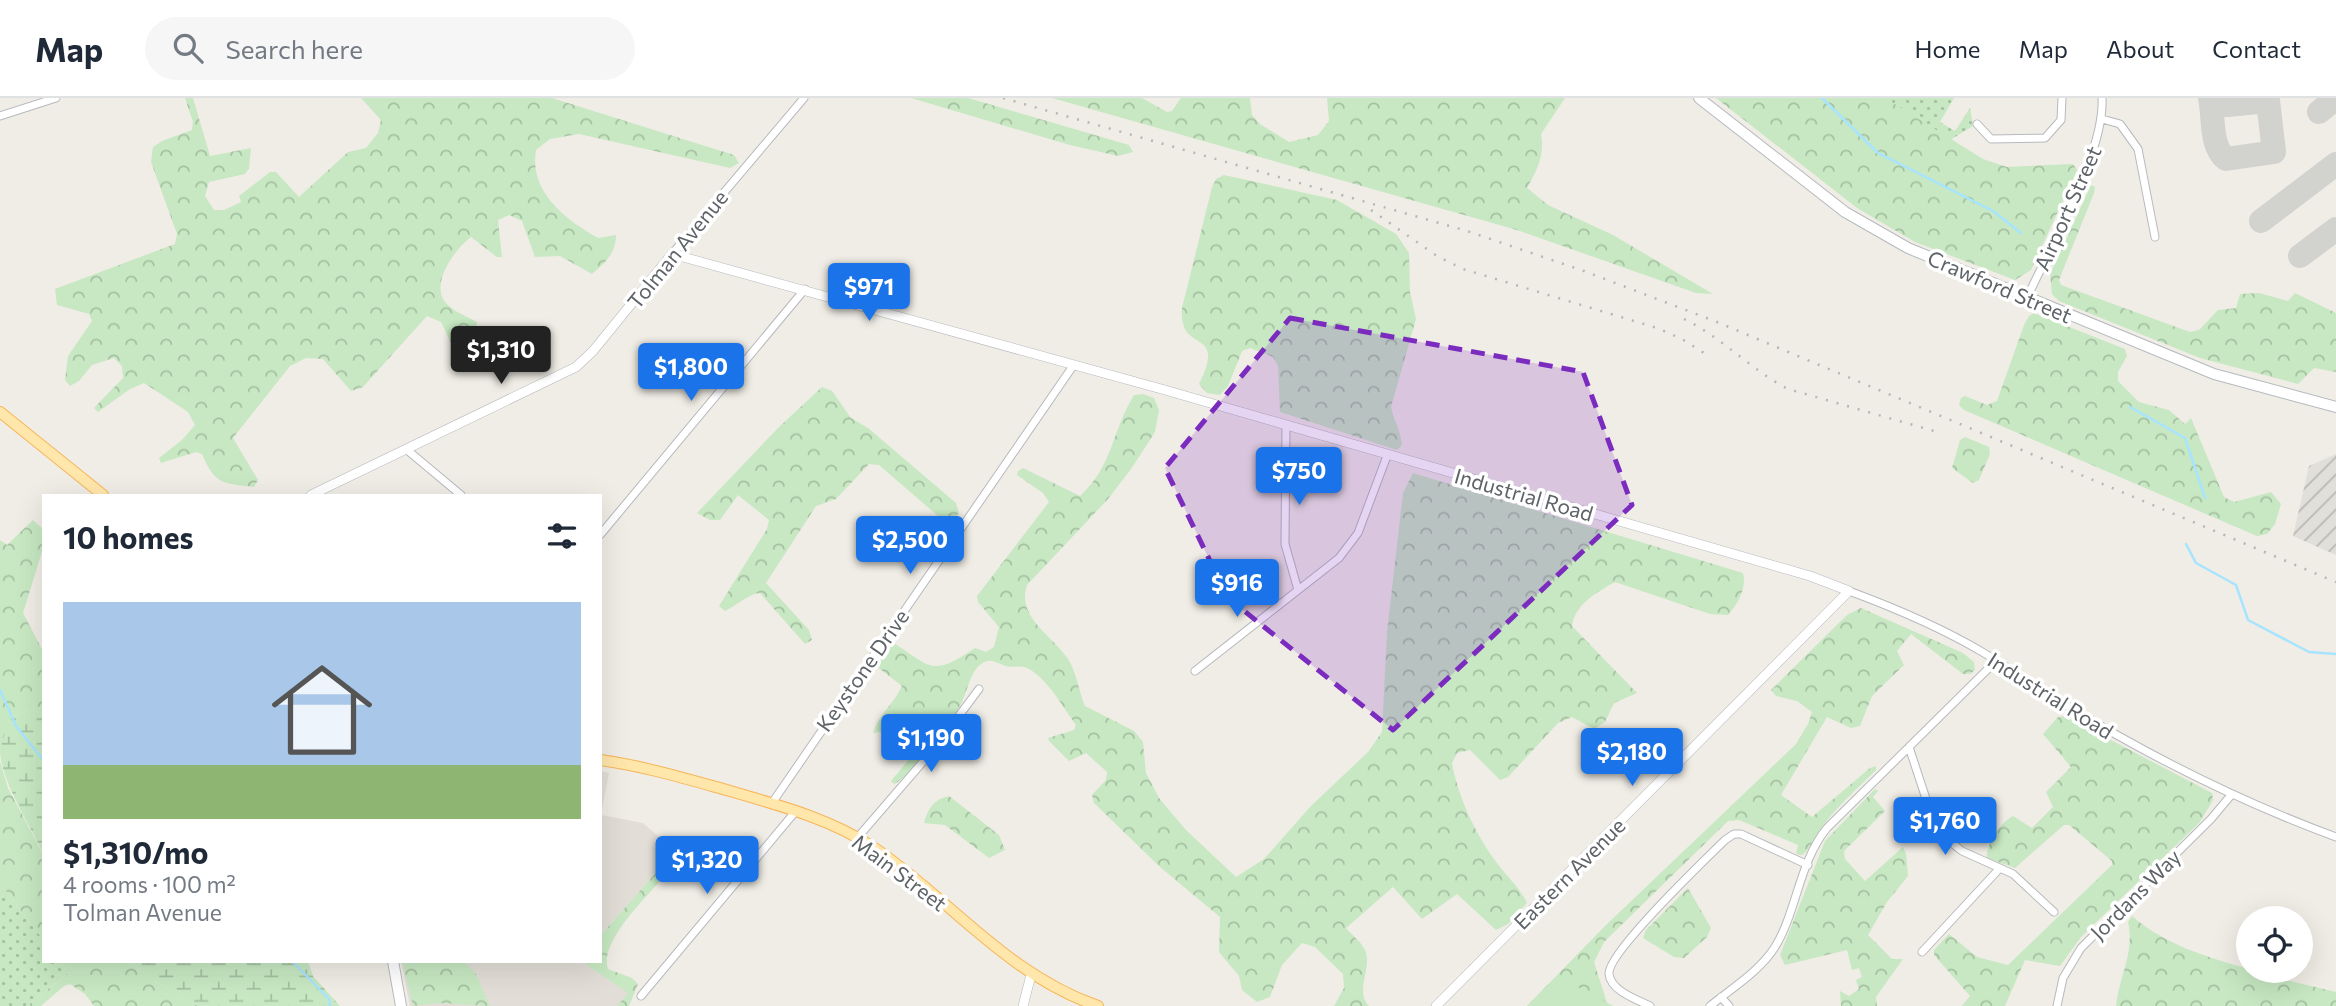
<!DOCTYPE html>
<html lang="en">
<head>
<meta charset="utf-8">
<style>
	:root { --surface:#fff; --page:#f6f6f7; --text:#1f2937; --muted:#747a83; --line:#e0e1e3; --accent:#1a73e8 }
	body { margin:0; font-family:Commissioner,sans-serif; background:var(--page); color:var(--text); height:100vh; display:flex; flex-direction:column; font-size:26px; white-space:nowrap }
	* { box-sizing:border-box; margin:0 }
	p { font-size:23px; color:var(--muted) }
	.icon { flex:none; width:38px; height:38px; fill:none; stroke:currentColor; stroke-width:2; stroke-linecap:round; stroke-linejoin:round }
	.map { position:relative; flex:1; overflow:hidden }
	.details { position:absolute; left:42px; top:396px; width:560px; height:469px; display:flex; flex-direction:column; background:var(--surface); border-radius:0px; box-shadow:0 7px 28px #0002 }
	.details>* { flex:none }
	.controls { position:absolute; left:2236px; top:808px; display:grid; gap:14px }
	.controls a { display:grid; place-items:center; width:77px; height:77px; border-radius:50%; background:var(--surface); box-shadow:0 7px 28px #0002; font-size:35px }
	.price { position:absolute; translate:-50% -60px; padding:0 16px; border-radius:7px; background:var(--accent); color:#fff; font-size:23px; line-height:46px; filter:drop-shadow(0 2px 4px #0008) }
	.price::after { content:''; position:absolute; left:50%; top:42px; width:21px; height:16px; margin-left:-10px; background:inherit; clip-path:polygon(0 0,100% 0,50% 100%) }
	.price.selected { background:#222; color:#fff }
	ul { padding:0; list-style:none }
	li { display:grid; align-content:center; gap:14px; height:371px; padding:0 21px }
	li span { display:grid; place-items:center; height:217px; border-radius:0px; color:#555 }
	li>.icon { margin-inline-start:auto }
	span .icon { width:126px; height:126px; fill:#fffc; stroke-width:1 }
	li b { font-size:30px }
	h2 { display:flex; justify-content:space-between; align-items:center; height:84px; padding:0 21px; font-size:30px }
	header { display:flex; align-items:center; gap:42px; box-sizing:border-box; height:98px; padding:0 35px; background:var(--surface); border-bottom:2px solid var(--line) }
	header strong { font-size:33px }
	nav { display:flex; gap:38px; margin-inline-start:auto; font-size:24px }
	.search { width:490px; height:63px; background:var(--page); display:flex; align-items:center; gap:18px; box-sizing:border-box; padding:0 24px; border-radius:38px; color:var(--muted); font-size:26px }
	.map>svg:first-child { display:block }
</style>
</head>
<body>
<header>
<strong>Map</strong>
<div class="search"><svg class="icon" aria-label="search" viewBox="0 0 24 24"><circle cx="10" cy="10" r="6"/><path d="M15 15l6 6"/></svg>Search here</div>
<nav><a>Home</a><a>Map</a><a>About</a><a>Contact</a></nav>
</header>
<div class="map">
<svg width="2336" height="908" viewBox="0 0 2336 908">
	<defs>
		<pattern id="industrial-furrows" width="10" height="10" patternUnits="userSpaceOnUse" patternTransform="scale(1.75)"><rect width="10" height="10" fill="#e1dfda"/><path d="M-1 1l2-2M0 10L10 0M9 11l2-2" fill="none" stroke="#bab8b5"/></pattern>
		<pattern id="grass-dots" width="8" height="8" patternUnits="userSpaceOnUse" patternTransform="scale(1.75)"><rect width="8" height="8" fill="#c7e8c2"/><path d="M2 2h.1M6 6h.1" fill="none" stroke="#a5c0a1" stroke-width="1.8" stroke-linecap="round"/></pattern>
		<pattern id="forest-crowns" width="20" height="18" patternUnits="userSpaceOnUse" patternTransform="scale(1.75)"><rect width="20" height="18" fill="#c7e8c2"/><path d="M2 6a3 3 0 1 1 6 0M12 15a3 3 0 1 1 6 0" fill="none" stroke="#a5c0a1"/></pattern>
		<pattern id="wetland-marsh" width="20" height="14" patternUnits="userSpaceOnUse" patternTransform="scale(1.75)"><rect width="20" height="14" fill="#c7e8c2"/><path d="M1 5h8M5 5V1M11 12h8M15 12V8" fill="none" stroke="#a5c0a1"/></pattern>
	</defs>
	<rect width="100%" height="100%" fill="#f0ede6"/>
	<path fill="url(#industrial-furrows)" d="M2336,356V457L2293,438L2309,368Z"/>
	<path fill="#e2ded7" d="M600,673L609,675L601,717L643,725L675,753L600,838Z
		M401,863H581L629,895L617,908H410Z"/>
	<path fill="url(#grass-dots)" d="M1885,0H1954L1940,24L1955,33L1970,10L1973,28L1950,42Z
		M0,785L44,843V863H59L68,875L27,908H0Z"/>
	<path fill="url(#forest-crowns)" d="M185,0H193L210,58L251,50L249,70L245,76L209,84L205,98L214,112H224L241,104L239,98L270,74H276L299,99L348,54L366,50L378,35L381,22L361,0H552L734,57L739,65L730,70L579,36L550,41L536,52C529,94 565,121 598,140L616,137C616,155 605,165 592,176L560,158L535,159L522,123L509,117L498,122L502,159H497L471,139C455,151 427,188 448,207C455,214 468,219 477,224L475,238L462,257L454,251L441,224L427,218L363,289L351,293L323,261L306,260L290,268L233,340L258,382L254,389C223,385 215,387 202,356L196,354L161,365L159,360L182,342L195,327L188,314L144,285L130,291L98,314L94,310L123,280L122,268L114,260L92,267L79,283L70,288L65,282L68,258L92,223L89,216L57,207L55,191L175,146L177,136L151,64L153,49L162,43L192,32L193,24Z
		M911,0H968L1129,47L1133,54L1118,58L1070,47Z
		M1052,0H1142L1167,14L1172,13L1181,0H1250L1252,17L1260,26L1289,44L1318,37L1329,23L1327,0H1565L1541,36C1545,57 1537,72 1527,90L1548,107L1613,137L1713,196L1696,195L1517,132Z
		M1716,0H1885L1983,61L2007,69L2073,66L2077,72L2031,172L2015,182L1915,144L1857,110Z
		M1224,77L1337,102L1396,136L1409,155L1410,194L1416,221L1391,309C1394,323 1401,333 1402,347L1397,352L1280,314L1278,268L1273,259L1250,250L1242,253L1228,288L1220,297L1207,295L1199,286C1228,227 1178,259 1182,210L1212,89L1216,81Z
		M2091,87L2095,89L2094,95L2059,182L2061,187L2190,234L2199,232L2218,212L2236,210L2240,196L2259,195L2288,203L2295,195L2336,215V274L2314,270L2298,286L2200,260L2059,203L2052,196L2050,176Z
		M2034,215L2125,251L2127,258L2118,274V283L2139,304L2169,312L2185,326L2191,320L2224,399L2234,404L2271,394L2281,406L2275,426L2267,436L2257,438L1964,312L1959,307L1961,300L1965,298L1987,307L1997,303L2024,227L2029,218Z
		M822,289L832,293L851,320L868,330L956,405L959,415L950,425L938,418L879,367L869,366L836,401L816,408L766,485L809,532L812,542L805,546L760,495C748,496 736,508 725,513L719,508L767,431L769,422L738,397L720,422H710L697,415L779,329Z
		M1143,296L1154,300L1159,312L1155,334L1131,371L1108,401L1027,487C1016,519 1052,537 1068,561C1076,573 1079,594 1085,608L1134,633L1143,644L1146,675L1159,700L1185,731L1236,779L1264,761L1311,708L1368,654L1382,634L1387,534L1403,395L1413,375L1743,475C1747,490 1738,506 1728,517L1710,516L1615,484C1597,494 1575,506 1572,528L1637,595L1614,605L1605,624L1594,631L1572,619L1558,625L1508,679L1500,682L1470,652L1457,655L1452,665C1458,698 1474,733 1494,761C1504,776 1519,788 1527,805L1508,826L1496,832L1457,796L1422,821L1393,789L1346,830C1352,837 1361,844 1365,852C1373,870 1354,893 1369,908H1334L1344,890L1343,876L1315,849L1302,845L1282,867L1270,899L1257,904L1242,892L1239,878L1219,854L1220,819L1160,769L1094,705L1092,697L1106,682L1107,674L1086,655L1069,663L1049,643L1048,640L1074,632L1076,627C1063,609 1047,580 1027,570C1020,567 1012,570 1006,568C996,565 991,559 981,566C971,573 967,593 962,604C949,628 918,673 894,686L891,683C901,670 921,653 915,635L903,630L873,635C878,617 894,606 902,588L876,568L892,544C932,569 931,580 975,550L986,554L994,549L999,529L978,504L977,498L1049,404L1043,395L1017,377L1018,373L1023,370L1080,398C1113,368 1112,333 1134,297Z
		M1965,339L1989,349L1990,356L1979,382L1973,385L1952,370L1960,342Z
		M33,422L44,432V447L23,515L44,555V607L12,619L0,651V442L7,447Z
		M1861,510L1963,555L1974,564L1975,572L1970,576H1963L1911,536L1897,553L1904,567L1872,598L1860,628L1851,630L1827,619L1781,697L1812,719L1870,670L1876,668V672C1860,688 1842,704 1828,721C1819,731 1811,751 1802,757L1796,756L1798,747L1739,722L1728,723L1604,844L1594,864L1607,905L1613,908H1527L1604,829L1796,646L1808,626L1812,614L1797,603L1776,598L1771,592L1847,517Z
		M2065,618L2212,695L2213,702L2200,724L2081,839L2060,868L2025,862L2005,908H1962L1970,898L1934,857V852L1949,836L1977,859L2008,867L2112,767V763L2069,727H2064L2015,770L1987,760C1986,746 2000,725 2013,718L2032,730L2053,709L2046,694L2071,669L2043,636L2058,619Z
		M0,663L8,690L44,758V843L0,785Z
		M1875,691L1878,693L1873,699L1885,713L1844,753L1845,761L1865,783L1903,749L1906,756L1908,778L1887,804L1868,837L1892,861H1903L1876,899L1877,908H1841L1840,893L1849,898L1859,891L1856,882L1862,879L1859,870L1852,872L1847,852L1785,867L1780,857L1825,743Z
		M949,698L999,737L1005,752L989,760L945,727L924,725C928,710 934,701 949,698Z
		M675,753L677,755L673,768C655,792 598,841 608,871L632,880L638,886L629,908H617L628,895L581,863H600V838Z
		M1688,790L1711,830L1707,839L1684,860L1674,859L1643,840L1646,832Z
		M2132,818C2165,847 2207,859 2249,871V873L2336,894V908H2116C2119,878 2135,855 2128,824Z
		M59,863H128L158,885L198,908H94L85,896L70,886L64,888L41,908H27L68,875Z
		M402,863H464L476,876L490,908L440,905L413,908Z"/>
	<path fill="url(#wetland-marsh)" d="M44,607V758C32,729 0,683 0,651C2,640 8,629 12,619Z
		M128,863H308L313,878L340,908H198L158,885Z"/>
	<path fill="#c7e8c2" d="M1557,878L1613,908H1527Z"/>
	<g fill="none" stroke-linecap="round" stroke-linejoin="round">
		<path stroke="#a7e4ff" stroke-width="2.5" d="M1822,0L1878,55L1993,113L2021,135
			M2130,309L2185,340L2205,400
			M2186,446L2196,465L2236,487L2248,522L2309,554L2336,556
			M0,592L16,628L44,663
			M292,863L329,901L330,908"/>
		<path stroke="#d2d2ce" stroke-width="24" d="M2210,0C2214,18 2210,49 2226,61L2274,54L2268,3L2227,7L2213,0
			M2319,14L2336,0
			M2261,123L2336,66
			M2300,158L2336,131"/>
		<g stroke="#b6b9bd" stroke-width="9">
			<path id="minor" d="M0,18L56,0
				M2102,21L2120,26L2138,51L2155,139
				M1977,26L1991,41L2045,40L2061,22L2062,0
				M672,156L804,0
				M2028,198C2051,147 2105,53 2102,0
				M1286,327L1285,446L1298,492
				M406,351L461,397
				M600,437L805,191
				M1849,493C1895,510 1942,530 1984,555C2028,582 2070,611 2115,636C2186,676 2260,711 2336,739
				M1195,573L1339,460L1358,435L1387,358
				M1909,649L1933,722L1948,742L1962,753L2013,776L2054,814
				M772,705L1073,268
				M858,739L934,651L979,591
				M1922,854L2000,770
				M641,898L795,714
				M1721,899L1729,908
				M1650,908C1636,901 1611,893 1609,876C1607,855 1706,761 1725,742L1734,736H1741L1808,767
				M1710,908C1732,890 1759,874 1775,849C1797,813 1799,764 1827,730L1995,564
				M2057,908L2063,880L2081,850L2211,721L2232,696"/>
		</g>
		<g stroke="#b6b9bd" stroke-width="10">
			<path id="tertiary" d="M311,397L576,269L593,253L672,156L1165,292L1810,478L1849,493L1436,908
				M1023,908L1031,877"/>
		</g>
		<g stroke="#b4babe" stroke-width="12">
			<path id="secondary" d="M1699,0L1845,114L1908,150L2214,276L2336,309
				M393,863L401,908"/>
		</g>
		<g stroke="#f7b558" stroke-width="12">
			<path id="primary" d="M0,314L103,397
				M600,662C644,668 687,681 730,693C778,707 831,721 873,749C950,801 1007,877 1098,908"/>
		</g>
		<use href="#minor" stroke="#fff" stroke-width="7"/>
		<use href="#tertiary" stroke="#fff" stroke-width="9"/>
		<use href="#secondary" stroke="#fff" stroke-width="10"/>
		<use href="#primary" stroke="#ffe7ac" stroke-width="10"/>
		<path stroke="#b5b6b7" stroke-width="2.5" stroke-dasharray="2 9" stroke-linecap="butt" d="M1003,0L1467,133L1584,173L1717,224L2336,484
			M1371,112L1437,158L1463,171L1657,230L1682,241L1704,255
			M1684,221C1723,240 1751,272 1788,291L1934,333"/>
	</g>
	<path fill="#7b2cbf" fill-opacity="0.2" stroke="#7b2cbf" stroke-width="5" stroke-dasharray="14 9" stroke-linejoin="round" d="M1290,220L1583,274L1632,407L1393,632L1228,500L1165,370Z"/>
	<g text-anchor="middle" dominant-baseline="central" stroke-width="7" stroke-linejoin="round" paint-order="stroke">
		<g font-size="21" fill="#5d6367" stroke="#fff">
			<text transform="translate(2067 110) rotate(-66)">Airport Street</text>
			<text transform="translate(677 151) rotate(-51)">Tolman Avenue</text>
			<text transform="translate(2000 188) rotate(23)">Crawford Street</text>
			<text transform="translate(1524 396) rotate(16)">Industrial Road</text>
			<text transform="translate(862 572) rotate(-55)">Keystone Drive</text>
			<text transform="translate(2051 597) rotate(32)">Industrial Road</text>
			<text transform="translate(900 774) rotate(37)">Main Street</text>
			<text transform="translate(1569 775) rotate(-45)">Eastern Avenue</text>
			<text transform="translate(2135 796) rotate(-45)">Jordans Way</text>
		</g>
	</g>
</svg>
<div class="controls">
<a><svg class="icon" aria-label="locate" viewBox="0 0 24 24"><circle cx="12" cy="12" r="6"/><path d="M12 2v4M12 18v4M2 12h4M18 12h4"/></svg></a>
</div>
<b class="price" style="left:869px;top:225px">$971</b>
<b class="price selected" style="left:501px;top:288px">$1,310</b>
<b class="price" style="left:691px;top:305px">$1,800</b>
<b class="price" style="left:1299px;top:409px">$750</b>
<b class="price" style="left:910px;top:478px">$2,500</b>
<b class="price" style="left:1237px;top:521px">$916</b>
<b class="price" style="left:931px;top:676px">$1,190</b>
<b class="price" style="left:1632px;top:690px">$2,180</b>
<b class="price" style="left:1945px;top:759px">$1,760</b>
<b class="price" style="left:707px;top:798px">$1,320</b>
<section class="details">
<h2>10 homes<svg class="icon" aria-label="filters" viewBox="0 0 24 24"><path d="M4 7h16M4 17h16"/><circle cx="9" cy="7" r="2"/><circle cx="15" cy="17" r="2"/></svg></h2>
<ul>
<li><span style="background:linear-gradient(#a9c7e8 75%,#8fb573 0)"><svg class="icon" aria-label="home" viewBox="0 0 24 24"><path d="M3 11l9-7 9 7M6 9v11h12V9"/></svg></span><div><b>$1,310/mo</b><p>4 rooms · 100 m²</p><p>Tolman Avenue</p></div></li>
</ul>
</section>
</div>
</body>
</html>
